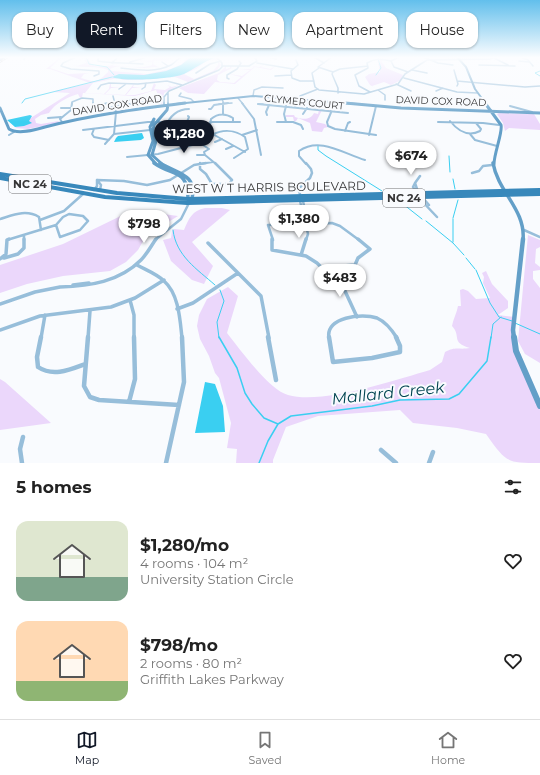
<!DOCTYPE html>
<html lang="en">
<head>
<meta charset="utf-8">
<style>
	:root { --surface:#fff; --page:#f6f6f6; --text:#222; --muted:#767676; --line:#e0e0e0; --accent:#111827 }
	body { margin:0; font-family:Montserrat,sans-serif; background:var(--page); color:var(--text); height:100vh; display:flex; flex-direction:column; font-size:15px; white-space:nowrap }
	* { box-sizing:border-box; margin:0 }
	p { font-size:13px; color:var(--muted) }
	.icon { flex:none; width:22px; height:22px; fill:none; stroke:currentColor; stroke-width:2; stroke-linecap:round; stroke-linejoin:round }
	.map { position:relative; height:463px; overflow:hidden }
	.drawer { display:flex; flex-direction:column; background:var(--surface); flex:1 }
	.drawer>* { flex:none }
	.banner { position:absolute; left:12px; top:12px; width:516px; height:36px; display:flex; gap:8px }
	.price { position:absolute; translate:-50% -34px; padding:0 9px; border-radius:14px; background:#fff; color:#222; font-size:13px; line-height:26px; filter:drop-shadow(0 1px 2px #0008) }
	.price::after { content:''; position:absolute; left:50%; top:24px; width:12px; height:9px; margin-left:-6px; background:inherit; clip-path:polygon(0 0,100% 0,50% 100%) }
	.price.current { background:var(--accent); color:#fff }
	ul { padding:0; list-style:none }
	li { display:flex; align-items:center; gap:12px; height:100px; padding:0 16px }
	li span { display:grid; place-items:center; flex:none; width:112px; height:80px; border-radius:12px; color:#555 }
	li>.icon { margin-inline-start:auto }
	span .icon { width:48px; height:48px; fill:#fffc; stroke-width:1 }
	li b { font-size:17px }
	h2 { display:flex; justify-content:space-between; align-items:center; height:48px; padding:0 16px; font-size:17px }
	.pill { padding:0 14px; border-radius:12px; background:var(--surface); box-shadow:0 1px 3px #0004; font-size:14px; line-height:36px }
	.pill.current { background:var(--accent); color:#fff }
	.tab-bar { display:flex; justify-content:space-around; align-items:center; height:56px; border-top:1px solid var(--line); background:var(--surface); font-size:11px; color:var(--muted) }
	.tab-bar a { display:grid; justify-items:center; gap:2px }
	.tab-bar .current { color:var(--accent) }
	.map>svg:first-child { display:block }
</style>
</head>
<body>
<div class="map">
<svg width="540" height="463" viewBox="0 0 540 463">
	<rect width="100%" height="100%" fill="#f9fbfe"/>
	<path fill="#ebd7fb" d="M64,57H68L59,60L50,68L68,74L89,73L84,74L81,78C96,83 97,83 108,72V70C97,65 84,69 72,65L77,66L86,63L84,58L77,61L82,58L80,57H89C88,70 108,67 115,64L112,66C126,65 140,70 152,65V62L140,61L138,59L144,61L153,60V57L159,59L172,57L163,64L167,60L154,61L153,64L160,68C154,66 150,68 144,68C132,68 121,63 110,69L112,71L147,74L170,69L182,64L186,59L190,57H214L219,60C206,59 206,62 196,69C192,71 188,72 184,74L194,79L213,71L218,65V62H219L221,65C215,75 198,78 188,82L175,77L140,80H123L118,78L93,83L85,93L104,94L109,89L110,84H111V87L120,88H111L105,94L125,95L133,85L134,84L133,87L141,88H132L126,95H135L151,91L154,83L156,85L154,89L165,90L170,87L167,85L172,87L179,85L164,93L162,105L156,90L135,96L83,93L82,97L80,98L78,94C68,97 55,103 49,113L41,115L35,119L36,123L41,124L59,121L58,123L28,129L15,128L70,93L52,92L90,83L50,69H46L58,59Z
		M377,59L382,60V62L386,68L403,75L401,80L391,85L384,82L372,86L377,89L370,85L365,77L369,74L380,72Z
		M264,65L261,67L270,69L276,66L271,70L255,67L235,84L215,82L204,94L188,93L179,88L219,73L226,66V69L230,68V66L232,68L218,75L217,80L220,82L234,83L241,77L229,74L242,76L250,70L239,69H251L254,67L252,66L259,67Z
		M319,110H322L316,122L325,124L328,127L324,128L322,132L312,131L310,123L298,118L296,121H294L293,117H286V115H294L295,117C302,119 310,121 314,113L318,114Z
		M499,113L534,114L540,124V130L509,128L505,131L503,123L497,114Z
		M205,208H222L230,210L192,242L213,266L204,284L192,280L171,261L163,240L171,238L172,231L174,229L184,230C189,218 192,211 205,208Z
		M133,210L178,216L146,236L138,250L126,262L110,271L63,276L27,284L0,293V265L63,244Z
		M528,235L540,240V247L536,249L535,263L540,267V270L533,271V279L540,288V363L525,354L518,341Z
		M486,271L492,284L508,301V308L498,315L515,317L514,343L540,406V463C506,463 506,462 486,434L457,428L413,423L400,410L318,416L286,427L273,460V463H236L237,449L227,448L231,423L219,378L215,373L209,356L200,339L197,326L199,315L207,299L228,287L238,296L227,333C239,348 269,390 288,395C322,405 395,380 430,370L442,362L445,352C456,346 458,350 470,348C450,342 462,337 452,326C453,319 457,313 458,306H461L460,290L463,289L468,291L476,299L490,298L483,283L484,277L482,273Z
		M0,379L5,382L51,423L0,430Z"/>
	<path fill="#3acff1" d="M191,57L214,58C203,62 194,69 184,74C172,79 124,82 112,77L119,74L144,75L166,71L181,65Z
		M30,115L32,116L29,121L32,123L24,126L15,127L7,120Z
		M142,133L144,138L141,140L114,142L116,138L118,136Z
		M205,382L215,384L223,406L225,432L195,433Z"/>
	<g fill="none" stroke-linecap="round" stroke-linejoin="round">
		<path stroke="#3acff1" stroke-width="1" d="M84,57L87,59L89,64L107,67L114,75
			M378,58L380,57
			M540,71L535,73L540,76
			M376,75L381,68L378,59
			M22,103L25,99L112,77
			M318,146V150L326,156L382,191
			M449,156L450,172
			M453,179L455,189
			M403,204L422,219
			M146,216L167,226
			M453,218L458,200
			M453,219V242
			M426,221L453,243L464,255
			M173,230C176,256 197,269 215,285
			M466,258L475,269
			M476,270L490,303L499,317L512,321
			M515,323L540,334
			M219,338L217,322L224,301L220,290
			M491,338L493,324L501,317"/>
		<path stroke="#3acff1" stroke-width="1.5" d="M219,337L237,368L245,393L252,404L264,418L278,424
			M259,463L268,441L278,424L291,416L372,406L400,400L449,399L459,394L487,361L491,337"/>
		<path stroke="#97beda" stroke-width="1.5" d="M76,57L63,63L61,66L71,69L99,71V74L94,76
			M98,57V61C113,64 128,62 143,64
			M269,57L276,59
			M314,57L324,63
			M332,57L318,67L333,72
			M399,57L391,61L394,67L408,72
			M423,57L438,63L453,65
			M520,57L528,60L533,66
			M494,58L508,65
			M24,59L26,57
			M296,60L298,65L291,71L292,78L300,81H314
			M519,61L530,62
			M130,62L144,58
			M162,62L168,66
			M112,63L118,57
			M257,63L293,69
			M479,65L515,66
			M222,66H249L257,61L254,57
			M121,68C138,70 155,73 171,65C175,63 177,59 181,57
			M319,68L312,73L315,87L319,90L364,94L398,84L405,74L427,60L490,59L495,57
			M412,70L427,73
			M454,70L458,84L457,86
			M196,73L210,64L221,61
			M275,76L291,75
			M404,78L457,92L477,93
			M229,79L227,78V75L237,69L241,63L239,61
			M457,81L525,87L540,86
			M396,84L411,91
			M98,89L101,85L109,83L138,84L167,81L182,85
			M119,89L126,84
			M142,89L145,87L146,83
			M378,90L385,95V100
			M436,91L443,88
			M370,92L359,86L355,75L368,68L367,63C375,58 382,59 391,61
			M181,93L179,96L191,99L194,102
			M338,93V88L332,74L333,72L340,69L368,66
			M113,96L115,104
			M253,96L254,90L262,87L283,88
			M238,98L243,104
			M222,99L224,104
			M72,104V102L82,98L93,99V104
			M103,104L150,97
			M130,104L159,100
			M164,104V97L169,91L219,70L222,67V63L216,57
			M168,104V92
			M219,104L232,103
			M258,104H263
			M296,104L300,96L318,89
			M334,104L335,103"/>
		<path stroke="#97beda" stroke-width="2" d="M93,103V110L136,103
			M164,103V105
			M168,103V105
			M242,103L254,119L261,155
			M335,103L327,122L328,126L335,129L376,135
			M258,104L348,113
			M93,106L109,103
			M286,106L284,114L286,122
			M510,106L532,112
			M295,107L297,103
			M61,108H71
			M209,109H211L214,105L228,103
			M223,114V103
			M303,114L307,108
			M267,115L266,112L269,105
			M48,118L61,117
			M450,121C458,131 468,137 480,131L481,129L476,123
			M62,122L60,119L71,110L72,103
			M210,122H240
			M233,122V118C225,113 218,113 211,119L209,132L245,152
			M277,122H293L301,125L303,129
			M438,122L483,123L499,125
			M94,129L92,134L94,137L109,140
			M83,130L148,122H167
			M170,130L168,134L171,139
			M345,131L348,123L350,122
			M180,132L184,129L189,117L188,116
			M114,134L150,130
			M470,134L475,140L497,146
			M9,135L14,132
			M212,135C223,129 235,130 245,137L248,149L234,158
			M242,135L257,130
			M369,135L376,106
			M185,140L180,132L167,129L166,127C169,116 178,109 189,109
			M215,142L222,139
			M105,144L114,134L116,112L114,103
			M226,149L233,146
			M197,155H205L216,164
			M127,157L158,154L200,143L209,149L204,152L205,155
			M200,164L213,162
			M306,164L299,156V151C320,136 344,154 365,160"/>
		<path stroke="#97beda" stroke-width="2.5" d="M200,163V169L206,174L212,184H229L232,180L215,163
			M472,173L479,171L483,166L492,165
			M97,180L124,181L147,185L170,180L194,165L206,163
			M97,180L101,185L100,190
			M415,183L420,176
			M94,190L97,186V180
			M418,192L415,183L413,187L418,194
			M300,194L298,189L310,178L312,173L311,169L306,163
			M419,198L437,217
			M423,198L429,205
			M300,201L308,234L306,240
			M303,201L307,220L306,223
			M69,214L83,216L88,221L80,230L60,237L56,225L63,217Z
			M0,219C13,215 26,209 39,217L41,230
			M40,220L64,211L83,194
			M524,230L540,237
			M24,235V240
			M7,240L56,225
			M155,240L181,219L189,203
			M273,240L268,225L332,223L340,226L359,240"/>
		<path stroke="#97beda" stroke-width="3.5" d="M272,239V250L306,256L317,263L345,291L357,317
			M208,243L261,296L269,338
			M301,255L306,239
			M4,258L18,254L24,248V239
			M0,259L6,254L7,240L9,239
			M137,265C146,270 157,274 164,281C179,294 180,320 182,338
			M330,274L343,266L355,265L358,258L370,249L358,239
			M73,285L89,283
			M60,287C90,286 119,282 141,260C147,254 151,246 156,239
			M130,300L134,315V338
			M0,304L35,292L60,287
			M177,309L193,303L238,273
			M0,330L40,316L111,307L135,298L164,280
			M41,338L45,315
			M88,338L90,311
			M329,338C325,317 362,313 377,318C386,322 392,330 397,338"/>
		<path stroke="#97beda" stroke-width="4.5" d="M41,337L37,357L38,367C53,377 69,370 85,364
			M88,337L84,386L90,397L99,400L179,405
			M268,337L276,380
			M329,337L333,362L372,358L400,352V346L396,337
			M129,402L135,379L134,337
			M381,450L396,463
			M22,463L20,449L23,437
			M166,463L184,382L182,337
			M429,463L433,452"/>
		<path stroke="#639fc8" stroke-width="2" d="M457,57L466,67L475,89L486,104
			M176,104L253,96L357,104"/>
		<path stroke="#639fc8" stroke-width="3" d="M345,103L401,108L540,113
			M485,103L501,125C503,132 494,153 494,164
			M0,108L9,129C18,135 35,130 45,127C91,115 137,109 185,103
			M154,119L150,127L153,141L148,155L156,164
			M162,164L152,155L156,141L153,130L154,125L167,110L168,105"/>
		<path stroke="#639fc8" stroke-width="3.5" d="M154,163C174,177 188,169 188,199
			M160,163C177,174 197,173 192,199
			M493,163C498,192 526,210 523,240"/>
		<path stroke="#639fc8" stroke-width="4.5" d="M514,338L513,330L523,239"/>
		<path stroke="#639fc8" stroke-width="6" d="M514,337L516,351L540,406"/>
		<path stroke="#3888bb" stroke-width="2.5" d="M0,60L5,57"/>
		<path stroke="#3888bb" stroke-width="4" d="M0,174L117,193L188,199L540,190
			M0,178L105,197L187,203L540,194"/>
		<g stroke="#838486" stroke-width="2">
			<path id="rail" d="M0,62L8,57"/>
		</g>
		<use href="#rail" stroke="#f9fbfe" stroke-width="1" stroke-dasharray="1.5" stroke-linecap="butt"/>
	</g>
	<linearGradient id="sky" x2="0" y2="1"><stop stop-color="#62bfec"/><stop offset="0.47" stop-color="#fcfdff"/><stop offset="1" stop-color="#fcfdff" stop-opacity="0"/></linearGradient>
	<rect width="540" height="122" fill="url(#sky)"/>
	<g text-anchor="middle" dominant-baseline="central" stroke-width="4" stroke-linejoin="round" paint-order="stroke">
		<g font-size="10" fill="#363637" stroke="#f9fbfe">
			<text transform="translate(441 101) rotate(2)">DAVID COX ROAD</text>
			<text transform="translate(304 102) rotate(6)">CLYMER COURT</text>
			<text transform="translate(117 105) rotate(-9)">DAVID COX ROAD</text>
		</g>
		<g fill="#f9fbfe" stroke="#707173" stroke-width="1">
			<rect x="9" y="175" width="42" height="18" rx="3"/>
			<rect x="383" y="189" width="42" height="18" rx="3"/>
		</g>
		<g font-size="11" font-weight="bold" fill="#363637">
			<text x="30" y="184">NC 24</text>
			<text x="404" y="198">NC 24</text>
		</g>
		<g font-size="12" fill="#363637" stroke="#f9fbfe">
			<text transform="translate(269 187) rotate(-1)">WEST W T HARRIS BOULEVARD</text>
		</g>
		<g font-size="16" font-style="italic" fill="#004451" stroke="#f9fbfe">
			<text transform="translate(388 393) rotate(-6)">Mallard Creek</text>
		</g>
	</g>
</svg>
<b class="price current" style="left:184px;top:154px">$1,280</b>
<b class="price" style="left:411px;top:176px">$674</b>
<b class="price" style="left:299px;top:239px">$1,380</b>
<b class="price" style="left:144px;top:244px">$798</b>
<b class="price" style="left:340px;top:298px">$483</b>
<div class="banner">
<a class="pill">Buy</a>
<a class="pill current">Rent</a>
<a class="pill">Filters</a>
<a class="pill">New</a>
<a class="pill">Apartment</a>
<a class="pill">House</a>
</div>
</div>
<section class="drawer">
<h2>5 homes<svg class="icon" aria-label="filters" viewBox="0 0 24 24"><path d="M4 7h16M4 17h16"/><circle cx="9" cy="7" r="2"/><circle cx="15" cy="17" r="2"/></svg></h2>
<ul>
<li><span style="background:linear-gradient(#dfe7d0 70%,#7fa58c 0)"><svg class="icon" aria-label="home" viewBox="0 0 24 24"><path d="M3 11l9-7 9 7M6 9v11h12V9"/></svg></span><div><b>$1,280/mo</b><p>4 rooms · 104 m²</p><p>University Station Circle</p></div><svg class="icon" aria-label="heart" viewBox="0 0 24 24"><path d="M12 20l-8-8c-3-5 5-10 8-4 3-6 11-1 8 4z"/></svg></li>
<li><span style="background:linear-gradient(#ffd9b3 75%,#8fb573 0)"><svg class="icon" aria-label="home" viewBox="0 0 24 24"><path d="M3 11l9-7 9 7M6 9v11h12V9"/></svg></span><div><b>$798/mo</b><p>2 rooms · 80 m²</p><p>Griffith Lakes Parkway</p></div><svg class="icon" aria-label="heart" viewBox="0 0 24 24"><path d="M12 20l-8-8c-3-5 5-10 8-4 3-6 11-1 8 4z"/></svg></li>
</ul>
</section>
<nav class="tab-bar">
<a class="current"><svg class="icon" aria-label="map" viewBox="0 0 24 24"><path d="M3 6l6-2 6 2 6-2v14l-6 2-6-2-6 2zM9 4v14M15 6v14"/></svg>Map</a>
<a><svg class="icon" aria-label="saved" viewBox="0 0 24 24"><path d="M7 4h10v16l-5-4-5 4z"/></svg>Saved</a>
<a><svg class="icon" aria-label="home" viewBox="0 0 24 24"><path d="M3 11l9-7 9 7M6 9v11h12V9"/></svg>Home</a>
</nav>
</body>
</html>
